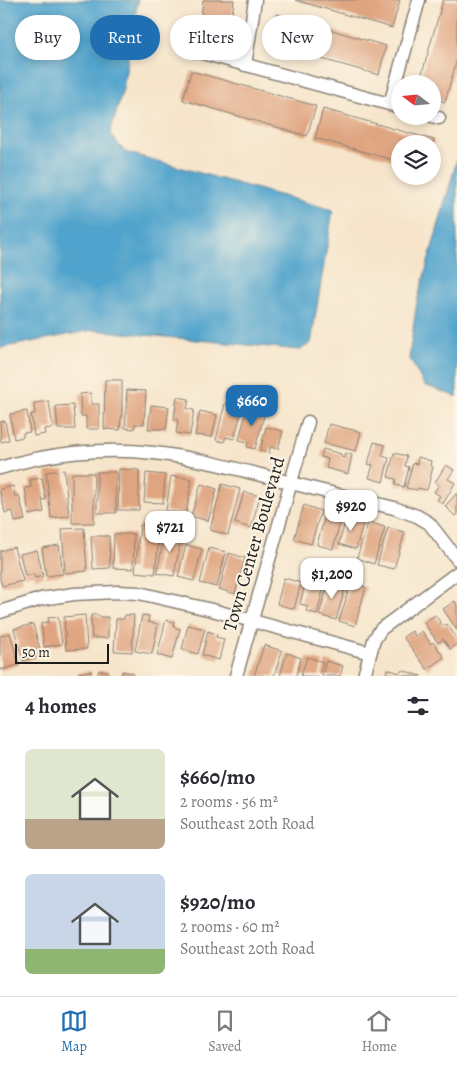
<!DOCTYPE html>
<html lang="en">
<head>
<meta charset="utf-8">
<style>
	:root { --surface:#fff; --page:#f7f7f7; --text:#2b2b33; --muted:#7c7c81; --line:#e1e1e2; --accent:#1f6fb2 }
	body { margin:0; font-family:Alegreya,serif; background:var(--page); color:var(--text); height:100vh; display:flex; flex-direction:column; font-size:19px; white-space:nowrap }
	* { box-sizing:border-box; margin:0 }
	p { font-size:16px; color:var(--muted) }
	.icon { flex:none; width:28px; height:28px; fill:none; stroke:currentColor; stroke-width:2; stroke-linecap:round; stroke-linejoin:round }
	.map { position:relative; height:676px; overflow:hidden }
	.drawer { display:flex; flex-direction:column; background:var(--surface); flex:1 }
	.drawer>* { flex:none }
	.guide { position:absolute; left:15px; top:15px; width:428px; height:45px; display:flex; gap:10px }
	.needle { width:32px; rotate:286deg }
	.fabs { position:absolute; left:391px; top:75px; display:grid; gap:10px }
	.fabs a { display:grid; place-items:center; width:50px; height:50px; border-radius:50%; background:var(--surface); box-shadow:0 2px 8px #0003; font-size:25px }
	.scale { position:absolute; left:15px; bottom:12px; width:94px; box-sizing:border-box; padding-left:5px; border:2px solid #1c1c1c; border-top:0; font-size:14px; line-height:18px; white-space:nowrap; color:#1c1c1c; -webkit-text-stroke:4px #fcf5e5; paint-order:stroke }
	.price { position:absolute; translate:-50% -42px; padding:0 11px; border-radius:10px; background:#fff; color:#222; font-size:16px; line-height:32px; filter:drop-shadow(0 1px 2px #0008) }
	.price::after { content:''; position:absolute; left:50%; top:30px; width:15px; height:11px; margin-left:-8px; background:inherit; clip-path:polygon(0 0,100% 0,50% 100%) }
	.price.on { background:var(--accent); color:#fff }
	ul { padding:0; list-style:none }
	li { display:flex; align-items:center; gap:15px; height:125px; padding:0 25px }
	li span { display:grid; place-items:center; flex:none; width:140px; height:100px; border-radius:8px; color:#555 }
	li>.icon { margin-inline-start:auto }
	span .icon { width:60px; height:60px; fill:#fffc; stroke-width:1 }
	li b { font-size:21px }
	h2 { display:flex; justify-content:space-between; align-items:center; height:60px; padding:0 25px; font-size:21px }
	.pill { padding:0 18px; border-radius:22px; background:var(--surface); box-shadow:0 2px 8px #0003; font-size:18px; line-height:45px }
	.pill.on { background:var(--accent); color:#fff }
	.tab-bar { display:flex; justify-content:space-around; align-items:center; height:70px; border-top:1px solid var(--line); background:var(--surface); font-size:14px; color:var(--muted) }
	.tab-bar a { display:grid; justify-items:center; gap:2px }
	.tab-bar .on { color:var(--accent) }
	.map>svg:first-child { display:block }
</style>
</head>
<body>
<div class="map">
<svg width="457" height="676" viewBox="0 0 457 676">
	<rect width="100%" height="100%" fill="#fcf5e5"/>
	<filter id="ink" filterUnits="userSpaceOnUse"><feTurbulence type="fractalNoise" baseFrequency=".02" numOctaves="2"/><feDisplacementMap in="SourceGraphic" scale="10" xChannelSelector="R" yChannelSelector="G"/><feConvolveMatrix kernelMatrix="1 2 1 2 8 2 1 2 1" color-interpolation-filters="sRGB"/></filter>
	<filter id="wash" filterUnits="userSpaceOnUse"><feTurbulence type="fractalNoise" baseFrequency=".0096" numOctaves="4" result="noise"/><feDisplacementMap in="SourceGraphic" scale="20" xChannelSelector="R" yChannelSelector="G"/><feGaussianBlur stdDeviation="1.12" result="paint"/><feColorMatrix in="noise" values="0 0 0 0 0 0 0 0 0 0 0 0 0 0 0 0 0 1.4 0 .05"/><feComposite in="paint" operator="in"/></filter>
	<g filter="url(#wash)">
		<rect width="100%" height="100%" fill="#f6e5cb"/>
		<path fill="#50a3cc" stroke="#366074" d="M0,0H138L123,89L110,134L125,152L333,210L311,343L300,350L93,330L0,348Z
			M457,159V397L424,385L409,357L417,301Z"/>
		<g id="blocks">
			<path fill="#dfa480" d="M203,0H234L229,37L199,33Z
				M295,0H400L392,28Z
				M443,0H457V59L445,102L432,98V84H419Z
				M277,14L386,46L379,75L268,44Z
				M191,71L316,106L307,136L183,100Z
				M323,109L434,140L433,144H400V162L315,138Z
				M105,380H122V418H121L120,430L104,429Z
				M127,390L146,391L144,424H135L134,429L125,428Z
				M91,393V404H99V429H86V416H81L80,394Z
				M177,397L189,399L187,409L194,410L190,435L176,433L178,420L174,419Z
				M49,401L53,428L44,429L45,434L34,436L31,414H35L34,403Z
				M225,403L243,407L234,439L226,437L224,442L216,440Z
				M73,405L75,429H58L56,406Z
				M151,405L169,407L166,429H148Z
				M247,408L265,412L255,449L247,447L248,442L239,440Z
				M27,411L30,432L23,433V437L14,439L10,414Z
				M200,411L217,415L212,437L195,435Z
				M5,421L9,440L1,442L0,422Z
				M329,424L361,432L356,451L324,443Z
				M266,427L283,431L278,449L270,447L269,453L260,451Z
				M374,442L385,445L382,456L389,458L383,482L369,478L373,465L368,464Z
				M323,449L341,454V457L344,458L345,453L352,455L348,474L326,468L328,459L321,457Z
				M394,453L407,456L405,466L409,467L404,487L395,485L396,479L388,477Z
				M418,457L431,461L430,466L433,467L427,490L418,488L417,490L406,488L413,463L417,464Z
				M446,465L454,470L448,479L455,483L443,504L437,500L440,496L434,492L439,485L435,482Z
				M119,469L139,470V510H118Z
				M64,470L69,516L51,518L46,472Z
				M97,472H116V513H97Z
				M72,473H94V523H72Z
				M146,473L165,475L163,503L144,502Z
				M171,476L192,479L186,514L166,511Z
				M42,478L46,500H42L44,512L29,515L25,488L31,487L30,480Z
				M201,484L217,489L208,521L191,516Z
				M222,484L240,489L228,535L210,530Z
				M13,486L15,496L19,495L25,520L15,522L13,511L5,513L0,492V489Z
				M244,492L260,496L251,528L235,523Z
				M457,493V514L455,516L445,506Z
				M304,505L321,511L311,544L294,539Z
				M326,511L342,515L333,549L317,545Z
				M347,515L364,520L356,549L339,544Z
				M368,522L385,527L374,564L357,558Z
				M140,525L160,527L155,574L135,572Z
				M84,528L87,571L65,573L62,529Z
				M388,528L405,532L394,569L377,565Z
				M165,530L182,533L174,576L157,573Z
				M114,534H134L133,569L113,568Z
				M91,536H109L110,568L93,569Z
				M59,545L63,574L46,576L42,548Z
				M186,545L202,549L194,581L178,577Z
				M14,547L23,581L2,586L0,579V551Z
				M209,548L226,552L217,587L200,583Z
				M37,550L43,576L35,578L34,574L25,576L20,554Z
				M229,553L245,558L235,594L219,589Z
				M284,578L301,583L294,609L277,604Z
				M329,580L346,585L336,620L319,615Z
				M351,583L366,587L355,626L339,621Z
				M305,585L323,590L317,614L306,611L308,606L300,604Z
				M455,601L457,605V630L443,609Z
				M85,615L87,649L66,650L64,617Z
				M91,615H99V617H108V638H92Z
				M125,615H134L132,652L114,651L116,619H124Z
				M142,615L149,616L148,622L158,624L152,654L135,651Z
				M435,615L443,626L447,624L457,639V644L450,649L443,639L438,643L424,623Z
				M58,617L62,644L44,647L41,623L49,622L48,618Z
				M166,620L174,622L173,627L180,629L172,659L157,655Z
				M33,624L42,656L23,661L14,629Z
				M188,625L205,629L198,654L182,649Z
				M208,631L217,634L216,637L224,639L219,660L202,655Z
				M412,631L415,636L422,631L431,644L433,642L444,657L427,669L403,637Z
				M10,633L19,665L0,670V636Z
				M264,645L282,651L274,676H254Z
				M287,653L301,658L296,676H280Z
				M307,657L323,662L319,676H301Z
				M326,661L343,666L340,676H322Z
				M387,669L400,673L402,670L421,676H385Z
				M91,671V676H79L78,673Z
				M98,671H108V676H98Z
				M122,671L133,673V676H122Z"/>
		</g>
	</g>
	<g filter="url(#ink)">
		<use href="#blocks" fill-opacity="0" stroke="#898074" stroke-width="1"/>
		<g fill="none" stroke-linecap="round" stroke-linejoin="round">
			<g stroke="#898074" stroke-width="15">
				<path id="minor" d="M195,51L400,107
					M245,65L255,0
					M390,104L419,0
					M432,116L439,118
					M0,468C48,453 104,447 154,453C198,458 241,470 284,481C320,491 357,499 394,508L417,516L429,523L457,559
					M0,612L41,599L74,594L117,592L139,593L212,610L370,653
					M236,676L308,422
					M364,676L374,640L381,629L457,573"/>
			</g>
			<use href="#minor" stroke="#fff" stroke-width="12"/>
		</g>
	</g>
	<g text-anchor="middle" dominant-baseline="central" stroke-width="4" stroke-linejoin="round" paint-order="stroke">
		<g font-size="19" fill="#1c1c1c" stroke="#fcf5e5">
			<text transform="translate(254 544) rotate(-74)">Town Center Boulevard</text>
		</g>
	</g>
</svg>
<div class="fabs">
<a><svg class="needle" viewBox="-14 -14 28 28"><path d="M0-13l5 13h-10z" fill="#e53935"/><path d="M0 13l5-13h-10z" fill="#7c7c81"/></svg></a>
<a><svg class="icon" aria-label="layers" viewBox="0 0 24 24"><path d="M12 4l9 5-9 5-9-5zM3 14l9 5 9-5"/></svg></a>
</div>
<div class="scale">50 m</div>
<b class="price on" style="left:252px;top:427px">$660</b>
<b class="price" style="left:351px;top:532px">$920</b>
<b class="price" style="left:170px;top:553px">$721</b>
<b class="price" style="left:332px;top:600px">$1,200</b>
<div class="guide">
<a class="pill">Buy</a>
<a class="pill on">Rent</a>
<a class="pill">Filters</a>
<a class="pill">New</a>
</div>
</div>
<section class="drawer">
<h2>4 homes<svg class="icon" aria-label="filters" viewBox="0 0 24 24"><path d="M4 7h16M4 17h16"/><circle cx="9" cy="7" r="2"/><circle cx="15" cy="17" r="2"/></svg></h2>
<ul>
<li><span style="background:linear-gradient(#dfe7d0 70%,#b9a48a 0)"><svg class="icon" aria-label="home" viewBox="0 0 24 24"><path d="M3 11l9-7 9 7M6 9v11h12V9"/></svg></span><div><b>$660/mo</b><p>2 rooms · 56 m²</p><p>Southeast 20th Road</p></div></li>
<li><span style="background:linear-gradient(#c9d6e8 75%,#8fb573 0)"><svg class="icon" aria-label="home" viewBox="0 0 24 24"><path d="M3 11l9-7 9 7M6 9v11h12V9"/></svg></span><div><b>$920/mo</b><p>2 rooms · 60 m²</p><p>Southeast 20th Road</p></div></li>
</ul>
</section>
<nav class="tab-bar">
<a class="on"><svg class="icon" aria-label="map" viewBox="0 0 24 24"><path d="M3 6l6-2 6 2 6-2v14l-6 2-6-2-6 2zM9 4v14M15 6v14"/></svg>Map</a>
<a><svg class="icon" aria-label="saved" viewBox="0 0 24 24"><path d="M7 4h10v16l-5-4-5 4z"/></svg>Saved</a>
<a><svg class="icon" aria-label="home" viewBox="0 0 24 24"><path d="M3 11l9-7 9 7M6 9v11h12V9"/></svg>Home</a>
</nav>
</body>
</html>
